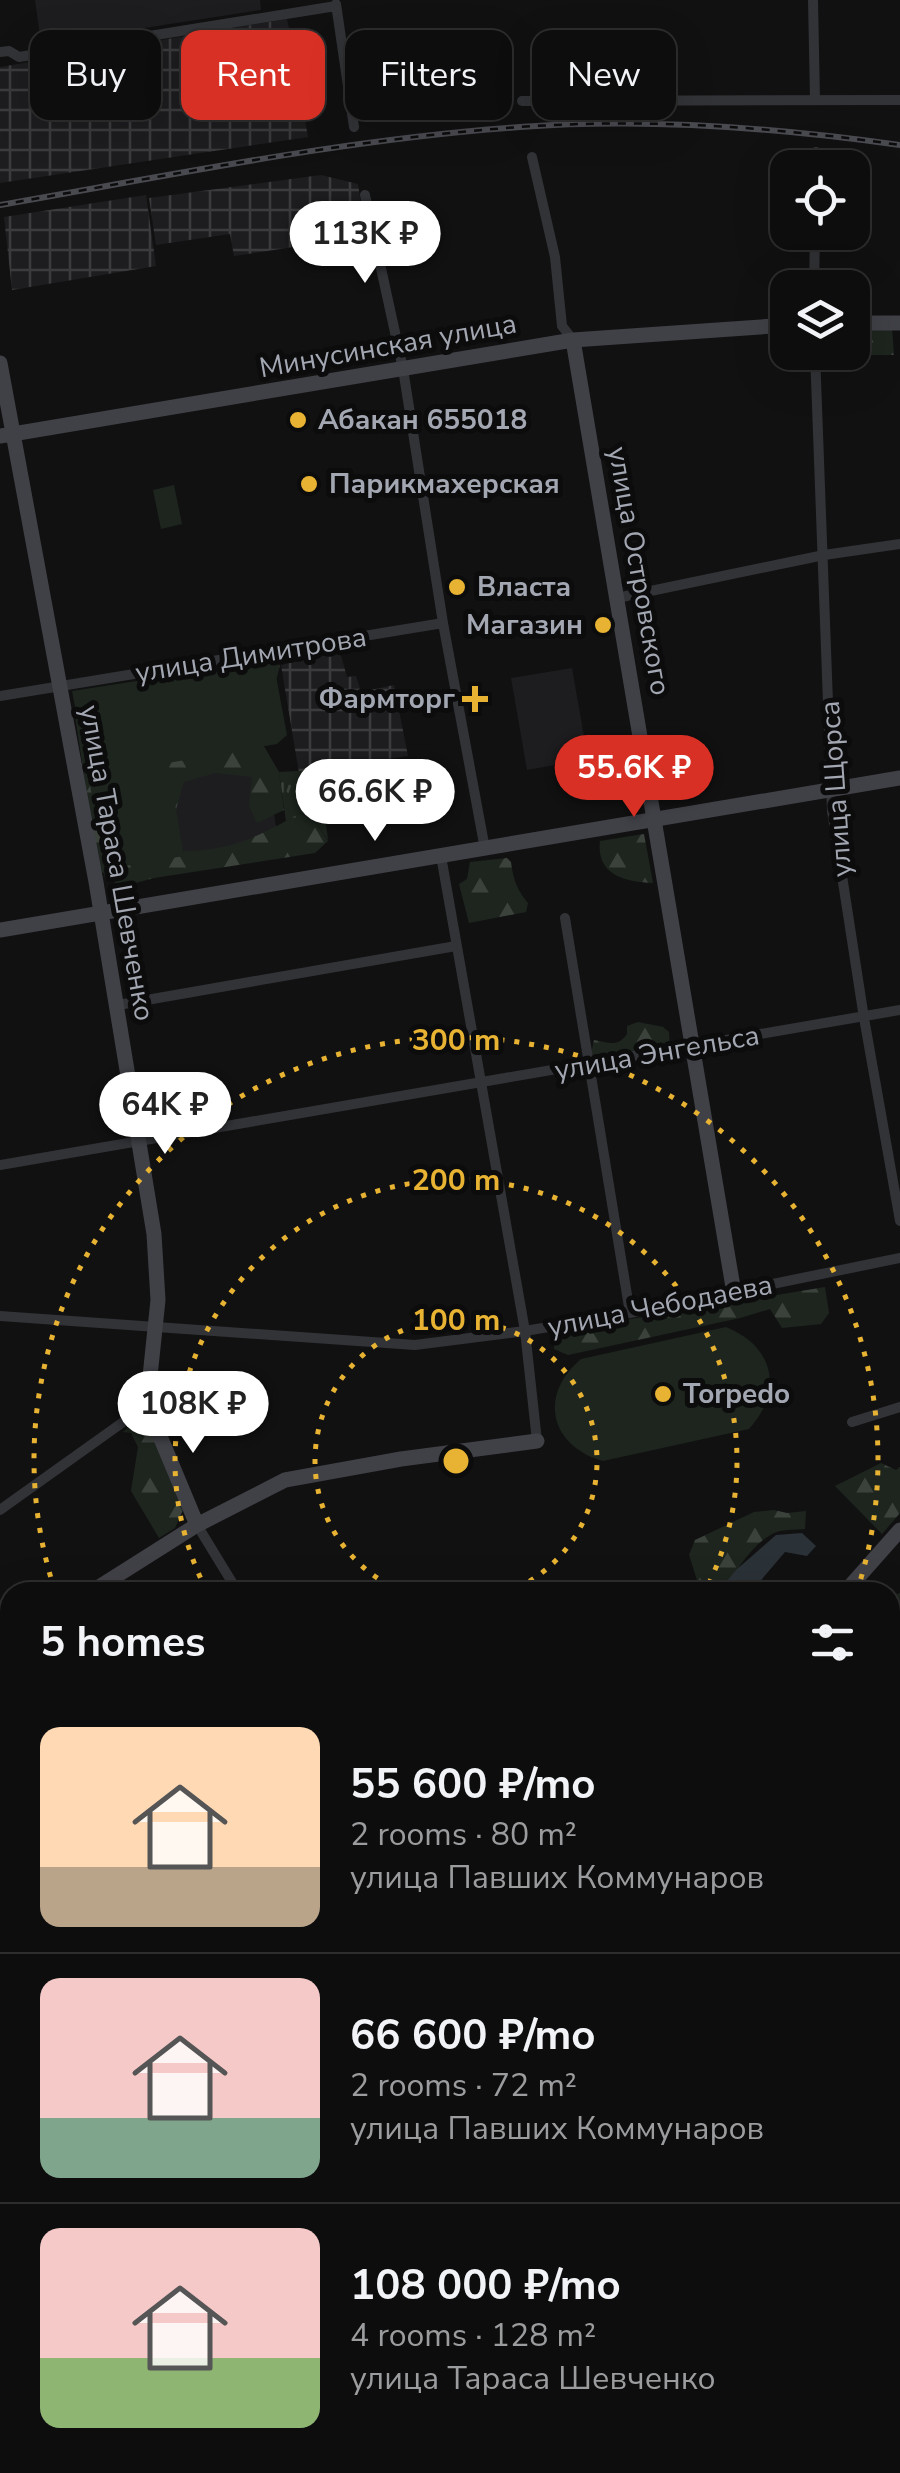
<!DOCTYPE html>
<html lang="en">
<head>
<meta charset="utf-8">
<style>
	:root { --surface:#0d0d0e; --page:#1b1b1c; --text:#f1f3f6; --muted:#9a9c9e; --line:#2d2d2e; --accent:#d93025 }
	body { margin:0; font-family:"Nunito Sans",sans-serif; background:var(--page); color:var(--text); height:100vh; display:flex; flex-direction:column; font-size:38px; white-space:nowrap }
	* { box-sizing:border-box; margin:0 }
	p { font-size:32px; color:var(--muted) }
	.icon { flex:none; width:55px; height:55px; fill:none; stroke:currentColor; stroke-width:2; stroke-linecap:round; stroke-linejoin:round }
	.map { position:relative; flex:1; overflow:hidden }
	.panel { position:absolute; left:0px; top:1582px; width:900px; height:892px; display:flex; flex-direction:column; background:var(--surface); border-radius:30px 30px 0 0; box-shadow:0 10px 40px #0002,0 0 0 2px var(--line) }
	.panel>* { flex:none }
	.banner { position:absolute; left:30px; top:30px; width:840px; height:90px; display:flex; gap:20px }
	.tools { position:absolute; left:770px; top:150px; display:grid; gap:20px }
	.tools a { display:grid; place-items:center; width:100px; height:100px; border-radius:20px; background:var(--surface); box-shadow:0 10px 40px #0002,0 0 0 2px var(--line); font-size:50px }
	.price { position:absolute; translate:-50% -85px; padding:0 22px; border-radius:35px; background:#fff; color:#222; font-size:32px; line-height:65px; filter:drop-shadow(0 2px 5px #0008) }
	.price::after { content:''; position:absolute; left:50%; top:60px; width:30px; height:22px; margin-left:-15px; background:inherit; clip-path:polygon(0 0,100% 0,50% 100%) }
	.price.on { background:var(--accent); color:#fff }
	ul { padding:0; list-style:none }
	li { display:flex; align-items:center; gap:30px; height:250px; padding:0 40px }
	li+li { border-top:2px solid var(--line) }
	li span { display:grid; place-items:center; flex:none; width:280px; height:200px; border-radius:20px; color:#555 }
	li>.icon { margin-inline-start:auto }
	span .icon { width:120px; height:120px; fill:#fffc; stroke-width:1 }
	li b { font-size:42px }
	h2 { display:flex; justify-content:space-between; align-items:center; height:120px; padding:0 40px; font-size:42px }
	.tag { padding:0 35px; border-radius:20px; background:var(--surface); box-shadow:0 10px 40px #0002,0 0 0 2px var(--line); font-size:35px; line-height:90px }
	.tag.on { background:var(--accent); color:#fff }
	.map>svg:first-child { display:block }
</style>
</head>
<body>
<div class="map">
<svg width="900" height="2473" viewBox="0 0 900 2473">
	<defs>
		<pattern id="industrial-grid" width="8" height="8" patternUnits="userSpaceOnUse" patternTransform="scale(2.5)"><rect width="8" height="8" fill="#1d1d1f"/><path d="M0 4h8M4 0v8" fill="none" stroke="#3b3b3d"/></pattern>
		<pattern id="grass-tufts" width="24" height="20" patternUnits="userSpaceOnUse" patternTransform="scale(2.5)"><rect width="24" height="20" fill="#1d251e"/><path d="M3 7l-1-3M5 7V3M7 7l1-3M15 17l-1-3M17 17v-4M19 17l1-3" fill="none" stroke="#3b423c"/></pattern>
		<pattern id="forest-firs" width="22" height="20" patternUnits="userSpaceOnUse" patternTransform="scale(2.5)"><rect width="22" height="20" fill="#1d251e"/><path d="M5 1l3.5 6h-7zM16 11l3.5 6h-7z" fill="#3b423c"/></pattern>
	</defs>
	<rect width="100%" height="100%" fill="#111112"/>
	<path fill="#1d1d1f" d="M35,0H260L261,10L41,44Z
		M572,668L588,759L527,770L511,678Z
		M263,746L280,851L105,879L88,779Z"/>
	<path fill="url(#industrial-grid)" d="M287,19L308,137L0,183V67Z
		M321,175L358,184L366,236L234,256L230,234L156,245L149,198Z
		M146,195L156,266L12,290L4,217Z
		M340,652L347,677L356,676L361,692L394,685L408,756L299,773L281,665Z"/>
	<path fill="url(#grass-tufts)" d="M319,770L328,840L315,821L300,813L286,821L279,772Z
		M247,2465H508L505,2473H241Z"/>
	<path fill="url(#forest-firs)" d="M853,328H892L894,355H843L852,352Z
		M270,657H282L261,741L279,772L284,810L257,823L249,806L252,777L215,773L184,782L174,816L177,851C228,852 256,838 300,813L315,821L328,841L315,853L154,878L121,887L98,869L74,709L80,693Z
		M644,834L653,883C625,882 596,875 600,841Z
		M507,858L511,862C513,879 517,890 528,903L526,912L469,923L459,884L467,879L470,862Z
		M638,1022L663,1027L669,1032L670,1047L595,1056L591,1054L594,1040C609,1042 617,1048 627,1034V1026Z
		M825,1287L829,1313L821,1324L782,1328L770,1309L740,1318L568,1355L554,1349V1336L558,1331Z
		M146,1417L183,1510L175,1528L159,1538L131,1491L138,1447L131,1433L123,1432L137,1420Z
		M881,1463L896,1470L900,1467V1513L882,1534L835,1486Z
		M774,1510L787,1513L806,1511L805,1529C795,1530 780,1529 772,1534C750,1546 736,1572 723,1592H690L698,1583L689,1555L695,1540L754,1512Z
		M900,1593V1878L897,1864L890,1857V1597Z"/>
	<path fill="#1d251e" d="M174,485L182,524L161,529L153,490Z
		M273,660L287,735L277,744L168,763L184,856L106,869L72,691Z
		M726,1327C774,1346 784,1391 749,1429L603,1461C550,1446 538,1395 581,1359Z"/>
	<path fill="#2a3137" d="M802,1533L816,1546L807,1556L785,1552L751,1592H718L736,1570L776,1535Z
		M900,1900V2473H505L508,2465H890V1914Z"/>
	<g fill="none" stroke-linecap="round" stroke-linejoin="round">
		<path stroke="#323337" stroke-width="10" d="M813,0L815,99
			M336,4L354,127
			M0,52L9,51L19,57L336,6
			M522,101L900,100
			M532,157L555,257L562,326L573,340
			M816,168V152
			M365,195L403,369L443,623L485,849
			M814,288L815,232
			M815,352L832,811L864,1018L900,1221
			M617,598L824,555L900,544
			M0,696L443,623
			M441,856L525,1331L537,1441
			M565,918L630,1313
			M118,1005L456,946
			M0,1165L900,1010
			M0,1316L415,1345L525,1331L630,1313L900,1258
			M852,1422L900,1407
			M0,1510L147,1405
			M197,1525L238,1592
			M0,1763L10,1762
			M0,1827L10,1826
			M0,2082L10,2078
			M0,2193L10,2189
			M0,2344L10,2341
			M94,2473L101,2465"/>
		<path stroke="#404147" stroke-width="15" d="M852,323H900
			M573,340L734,1293
			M0,363L96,882L154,1234L158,1300L147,1405L197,1525
			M0,436L573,340L788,325
			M0,930L900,778
			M91,1592L197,1525L285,1480L401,1459L537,1441
			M845,1592L900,1530
			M0,1649L10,1643
			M0,1952L10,2013
			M0,2310L10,2300
			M230,2473L236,2465"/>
		<g stroke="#494a50" stroke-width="6">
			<path id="rail" d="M0,205C172,175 346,139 520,127C648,118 774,127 900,145"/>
		</g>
		<use href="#rail" stroke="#0c0c0d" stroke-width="2.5" stroke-dasharray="8" stroke-linecap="butt"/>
	</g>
	<g fill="none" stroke="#e8b332" stroke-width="5" stroke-dasharray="5 10">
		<path d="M404 1592A141 141 0 1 1 508 1592"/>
		<path d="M207 1591A281 281 0 1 1 705 1591"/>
		<path d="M55 1591A422 422 0 1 1 857 1591"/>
	</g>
	<g fill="#e8b332" stroke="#0c0c0d" stroke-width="4">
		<circle cx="298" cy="420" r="10"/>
		<circle cx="309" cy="484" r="10"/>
		<circle cx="457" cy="587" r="10"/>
		<circle cx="603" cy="625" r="10"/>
		<path d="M470 684h10v10h10v10h-10v10h-10v-10h-10v-10h10z"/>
		<circle cx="663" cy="1394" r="10"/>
	</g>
	<g text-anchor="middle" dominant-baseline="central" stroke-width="10" stroke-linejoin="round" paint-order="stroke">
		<g font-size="28" fill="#a3a7b2" stroke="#0c0c0d">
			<text transform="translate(388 346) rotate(-10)">Минусинская улица</text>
			<text transform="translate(639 571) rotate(80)">улица Островского</text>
			<text transform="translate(251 655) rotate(-9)">улица Димитрова</text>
			<text transform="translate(836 789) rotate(-94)">улица Щорса</text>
			<text transform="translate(117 863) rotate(80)">улица Тараса Шевченко</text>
			<text transform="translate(657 1053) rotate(-10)">улица Энгельса</text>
			<text transform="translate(660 1306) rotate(-11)">улица Чебодаева</text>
		</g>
		<g font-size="28" font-weight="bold" fill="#a3a7b2" stroke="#0c0c0d" text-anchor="start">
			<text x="318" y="420">Абакан 655018</text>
			<text x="329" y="484">Парикмахерская</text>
			<text x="477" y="587">Власта</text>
			<text x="583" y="625" text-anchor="end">Магазин</text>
			<text x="455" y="699" text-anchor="end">Фармторг</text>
			<text x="683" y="1394">Torpedo</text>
		</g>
	</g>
	<circle cx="456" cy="1461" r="15" fill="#e8b332" stroke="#0c0c0d" stroke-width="5"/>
	<g font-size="30" text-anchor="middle" font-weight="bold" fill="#e8b332" stroke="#0c0c0d" stroke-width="10" stroke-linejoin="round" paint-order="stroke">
		<text x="456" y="1050">300 m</text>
		<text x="456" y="1190">200 m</text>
		<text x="456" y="1330">100 m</text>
	</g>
</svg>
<div class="tools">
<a><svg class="icon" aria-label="locate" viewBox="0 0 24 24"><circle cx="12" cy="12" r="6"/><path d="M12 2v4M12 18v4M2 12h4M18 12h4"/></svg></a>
<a><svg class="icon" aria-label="layers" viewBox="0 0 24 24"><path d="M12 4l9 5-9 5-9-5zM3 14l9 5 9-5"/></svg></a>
</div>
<b class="price" style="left:365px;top:286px">113K ₽</b>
<b class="price on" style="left:634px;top:820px">55.6K ₽</b>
<b class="price" style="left:375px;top:844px">66.6K ₽</b>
<b class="price" style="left:165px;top:1157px">64K ₽</b>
<b class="price" style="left:193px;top:1456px">108K ₽</b>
<div class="banner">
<a class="tag">Buy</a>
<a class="tag on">Rent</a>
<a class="tag">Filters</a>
<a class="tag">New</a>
</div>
<section class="panel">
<h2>5 homes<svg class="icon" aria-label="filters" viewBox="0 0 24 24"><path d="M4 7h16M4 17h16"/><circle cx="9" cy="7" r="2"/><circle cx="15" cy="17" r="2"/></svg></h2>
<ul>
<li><span style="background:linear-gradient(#ffd9b3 70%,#b9a48a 0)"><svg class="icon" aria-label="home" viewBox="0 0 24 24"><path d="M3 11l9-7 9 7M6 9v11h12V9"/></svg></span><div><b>55 600 ₽/mo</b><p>2 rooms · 80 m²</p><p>улица Павших Коммунаров</p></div></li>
<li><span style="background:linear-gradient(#f6c9c9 70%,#7fa58c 0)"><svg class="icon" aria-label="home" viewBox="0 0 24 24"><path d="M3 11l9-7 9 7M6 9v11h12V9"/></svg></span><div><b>66 600 ₽/mo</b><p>2 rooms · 72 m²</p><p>улица Павших Коммунаров</p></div></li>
<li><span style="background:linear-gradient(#f6c9c9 65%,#8fb573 0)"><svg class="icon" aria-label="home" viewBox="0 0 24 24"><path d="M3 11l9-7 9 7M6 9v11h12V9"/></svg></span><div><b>108 000 ₽/mo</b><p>4 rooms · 128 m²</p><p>улица Тараса Шевченко</p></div></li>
</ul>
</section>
</div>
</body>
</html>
